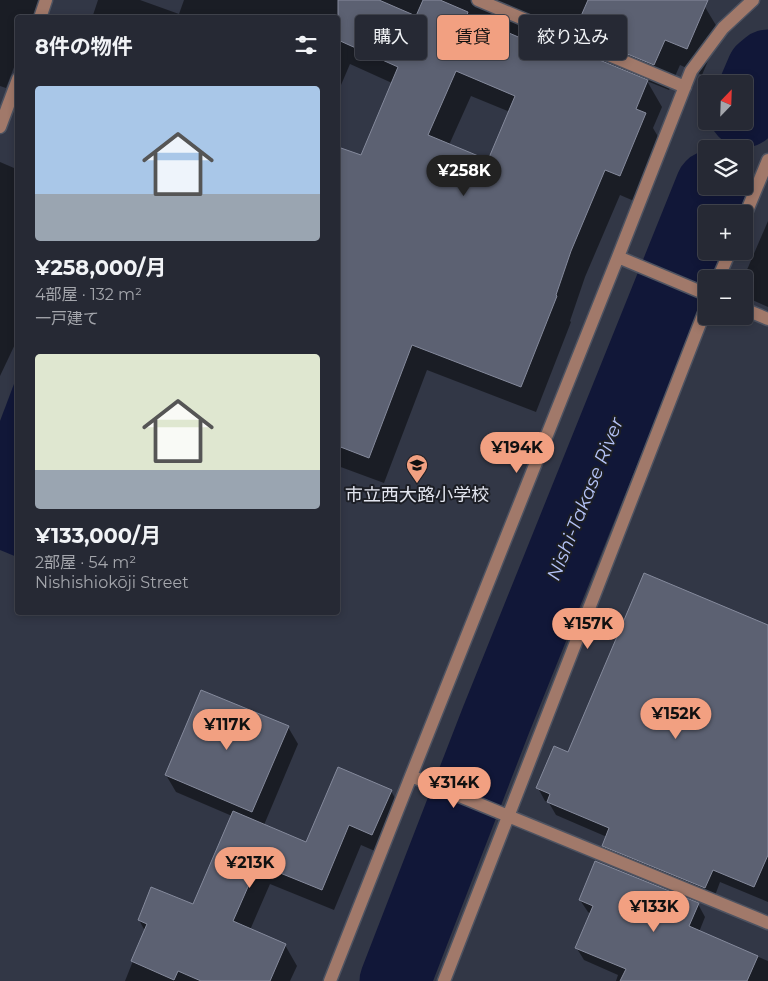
<!DOCTYPE html>
<html lang="ja">
<head>
<meta charset="utf-8">
<style>
	:root { --surface:#262934; --page:#323540; --text:#f1f3f6; --muted:#a4a6ac; --line:#42454f; --accent:#f2a081 }
	body { margin:0; font-family:Montserrat,"Noto Sans JP",sans-serif; background:var(--page); color:var(--text); height:100vh; display:flex; flex-direction:column; font-size:19px; white-space:nowrap }
	* { box-sizing:border-box; margin:0 }
	p { font-size:16px; color:var(--muted) }
	.icon { flex:none; width:28px; height:28px; fill:none; stroke:currentColor; stroke-width:2; stroke-linecap:round; stroke-linejoin:round }
	.map { position:relative; flex:1; overflow:hidden }
	.drawer { position:absolute; left:15px; top:15px; width:325px; height:600px; display:flex; flex-direction:column; background:var(--surface); border-radius:5px; box-shadow:0 2px 8px #0003,0 0 0 1px var(--line) }
	.drawer>* { flex:none }
	.hud { position:absolute; left:355px; top:15px; width:338px; height:45px; display:flex; gap:10px }
	.needle { width:32px; rotate:23deg }
	.fabs { position:absolute; left:698px; top:75px; display:grid; gap:10px }
	.fabs a { display:grid; place-items:center; width:55px; height:55px; border-radius:5px; background:var(--surface); box-shadow:0 2px 8px #0003,0 0 0 1px var(--line); font-size:25px }
	.price { position:absolute; translate:-50% -42px; padding:0 11px; border-radius:18px; background:var(--accent); color:#111; font-size:16px; line-height:32px; filter:drop-shadow(0 1px 2px #0008) }
	.price::after { content:''; position:absolute; left:50%; top:30px; width:15px; height:11px; margin-left:-8px; background:inherit; clip-path:polygon(0 0,100% 0,50% 100%) }
	.price.active { background:#222; color:#fff }
	ul { padding:0; list-style:none }
	li { display:grid; align-content:center; gap:10px; height:265px; padding:0 20px }
	li span { display:grid; place-items:center; height:155px; border-radius:5px; color:#555 }
	li>.icon { margin-inline-start:auto }
	span .icon { width:90px; height:90px; fill:#fffc; stroke-width:1 }
	li b { font-size:21px }
	h2 { display:flex; justify-content:space-between; align-items:center; height:60px; padding:0 20px; font-size:21px }
	.tag { padding:0 18px; border-radius:5px; background:var(--surface); box-shadow:0 2px 8px #0003,0 0 0 1px var(--line); font-size:18px; line-height:45px }
	.tag.active { background:var(--accent); color:#111 }
	.map>svg:first-child { display:block }
</style>
</head>
<body>
<div class="map">
<svg width="768" height="981" viewBox="0 0 768 981">
	<rect width="100%" height="100%" fill="#323746"/>
	<path fill="#111738" d="M17,376L18,557H17L0,550V421Z"/>
	<path fill="#0007" fill-rule="evenodd" d="M0,0H44L37,18L34,16L33,18H18V57L6,88L0,86Z
		M98,0H140L179,14L184,0H689L705,7L720,32L702,75L680,65L669,90L647,81L662,107L653,128L660,140L634,201L620,195L585,277L570,321L571,322L536,412L427,370L384,483L338,466V148L361,157L392,83L350,64L338,92V18H92ZM471,96L510,112L488,162L449,145Z
		M17,160L18,338L0,376V162L14,168Z
		M768,221V307L748,298L744,291L743,279Z
		M768,626V902L720,882L713,901L611,859L603,846L607,837L556,815L549,803L545,801L538,788L569,753Z
		M288,727L298,744L264,825L307,844L391,791L403,812L384,855L361,845L334,910L270,884L250,930L285,945L297,966L290,981H125L145,931L139,920L194,906L232,816L176,792L166,775Z
		M580,900L698,904L705,917L699,932L768,961V981H616L618,975L584,960L576,947L591,914L588,912Z"/>
	<g fill="none" stroke-linecap="round" stroke-linejoin="round">
		<path stroke="#111738" stroke-width="71" d="M744,112L762,70L768,65
			M395,981L496,720L711,186"/>
	</g>
	<path fill="#5c6172" stroke="#858a9c" fill-rule="evenodd" d="M338,0H379L416,16L423,0H440L468,12L467,15L537,45L540,38L567,49L568,47L648,80L636,109L646,113L620,176L605,170L571,251L556,295L557,296L521,387L412,345L369,458L338,446V147L361,155L398,67L338,40ZM456,71L515,96L488,160L428,135Z
		M588,0H708L687,49L665,40L654,65L574,32Z
		M644,573L768,625V855L754,887L713,870L705,888L602,846L609,828L547,802L550,794L536,788L554,746L568,752Z
		M201,690L289,726L252,812L165,775Z
		M338,767L392,790L372,835L349,825L322,890L258,864L233,921L286,944L270,981H201L178,971L174,980L131,961L147,924L138,920L151,887L193,904L233,811L306,842Z
		M595,861L699,903L689,926L758,956L747,981H620L626,969L575,948L593,906L579,900Z"/>
	<g fill="none" stroke-linecap="round" stroke-linejoin="round">
		<g stroke="#4e5361" stroke-width="15">
			<path id="minor" d="M478,0L685,87
				M40,18L46,0
				M0,127L18,79
				M744,218L768,160
				M618,257L706,294
				M718,279L730,251
				M744,309L768,319
				M411,776L768,923
				M330,981L411,776L618,257L691,71L723,28L753,0
				M444,981L706,308"/>
		</g>
		<use href="#minor" stroke="#a1796a" stroke-width="12"/>
	</g>
	<defs>
		<g id="school-pin" transform="scale(1.125)"><path d="M0 17L-7.5 6A9.5 9.5 0 1 1 7.5 6Z" fill="#f2a081" stroke="#1c1e25"/><path d="M0-5L7-2L0 1L-7-2ZM-4 1L0 2.5L4 1V4Q0 6-4 4Z" fill="#111"/></g>
	</defs>
	<g fill-rule="evenodd">
		<use href="#school-pin" x="417" y="465"/>
	</g>
	<g text-anchor="middle" dominant-baseline="central" stroke-width="4" stroke-linejoin="round" paint-order="stroke">
		<g font-size="18" fill="#e2e5ef" stroke="#1c1e25">
			<text x="417" y="495">市立西大路小学校</text>
		</g>
		<g font-size="19" font-style="italic" fill="#b5c3f7" stroke="#1c1e25">
			<text transform="translate(585 499) rotate(-68)">Nishi-Takase River</text>
		</g>
	</g>
</svg>
<div class="fabs">
<a><svg class="needle" viewBox="-14 -14 28 28"><path d="M0-13l5 13h-10z" fill="#e53935"/><path d="M0 13l5-13h-10z" fill="#a4a6ac"/></svg></a>
<a><svg class="icon" aria-label="layers" viewBox="0 0 24 24"><path d="M12 4l9 5-9 5-9-5zM3 14l9 5 9-5"/></svg></a>
<a>+</a>
<a>−</a>
</div>
<b class="price active" style="left:464px;top:197px">¥258K</b>
<b class="price" style="left:517px;top:474px">¥194K</b>
<b class="price" style="left:588px;top:650px">¥157K</b>
<b class="price" style="left:676px;top:740px">¥152K</b>
<b class="price" style="left:227px;top:751px">¥117K</b>
<b class="price" style="left:454px;top:809px">¥314K</b>
<b class="price" style="left:250px;top:889px">¥213K</b>
<b class="price" style="left:654px;top:933px">¥133K</b>
<div class="hud">
<a class="tag">購入</a>
<a class="tag active">賃貸</a>
<a class="tag">絞り込み</a>
</div>
<section class="drawer">
<h2>8件の物件<svg class="icon" aria-label="filters" viewBox="0 0 24 24"><path d="M4 7h16M4 17h16"/><circle cx="9" cy="7" r="2"/><circle cx="15" cy="17" r="2"/></svg></h2>
<ul>
<li><span style="background:linear-gradient(#a9c7e8 70%,#9aa5b1 0)"><svg class="icon" aria-label="home" viewBox="0 0 24 24"><path d="M3 11l9-7 9 7M6 9v11h12V9"/></svg></span><div><b>¥258,000/月</b><p>4部屋 · 132 m²</p><p>一戸建て</p></div></li>
<li><span style="background:linear-gradient(#dfe7d0 75%,#9aa5b1 0)"><svg class="icon" aria-label="home" viewBox="0 0 24 24"><path d="M3 11l9-7 9 7M6 9v11h12V9"/></svg></span><div><b>¥133,000/月</b><p>2部屋 · 54 m²</p><p>Nishishiokōji Street</p></div></li>
</ul>
</section>
</div>
</body>
</html>
